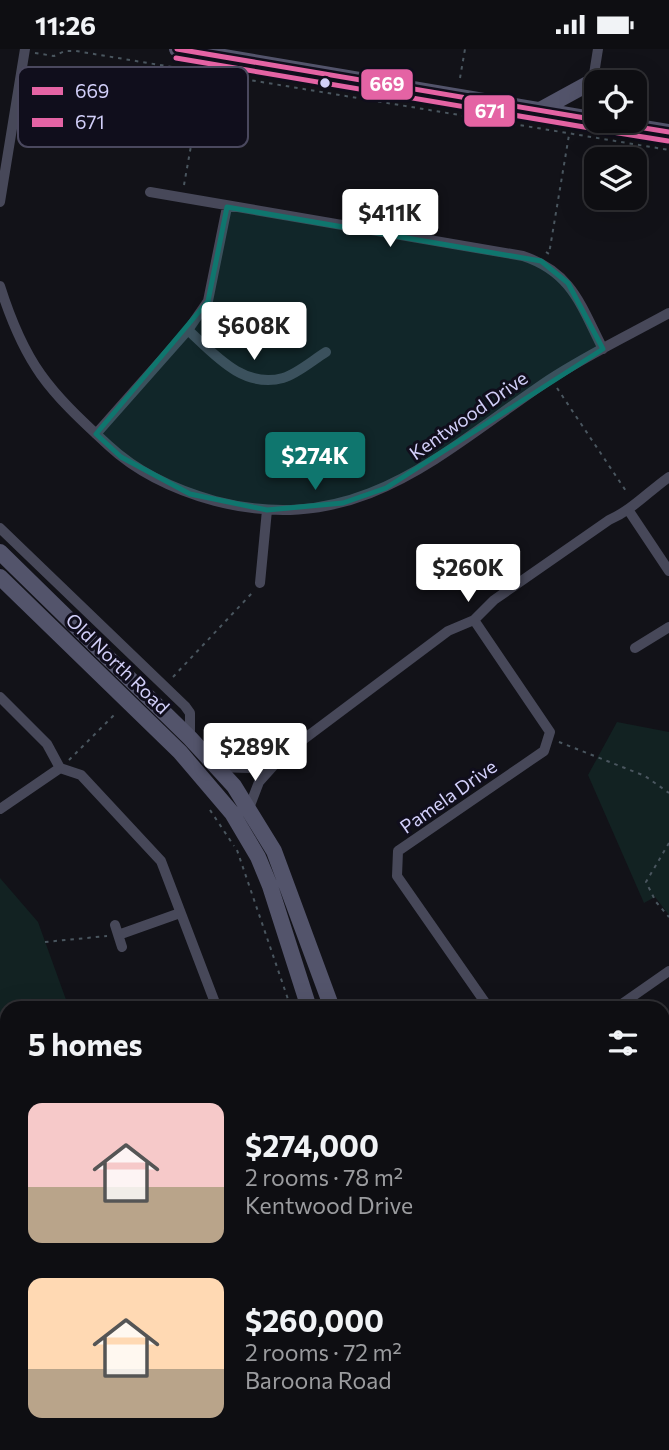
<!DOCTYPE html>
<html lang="en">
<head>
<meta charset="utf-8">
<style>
	:root { --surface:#0e0e12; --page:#1c1c20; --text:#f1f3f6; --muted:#9b9c9f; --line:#2e2e32; --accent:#0f766e }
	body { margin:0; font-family:Commissioner,sans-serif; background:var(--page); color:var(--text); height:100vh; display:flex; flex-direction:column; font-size:26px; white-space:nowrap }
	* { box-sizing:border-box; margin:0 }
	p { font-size:23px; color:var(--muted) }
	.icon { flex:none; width:38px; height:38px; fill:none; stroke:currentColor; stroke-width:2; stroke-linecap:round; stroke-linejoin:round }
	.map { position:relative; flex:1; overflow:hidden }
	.drawer { position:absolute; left:0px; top:952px; width:670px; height:450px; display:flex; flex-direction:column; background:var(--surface); border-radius:21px 21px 0 0; box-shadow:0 7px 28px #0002,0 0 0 2px var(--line) }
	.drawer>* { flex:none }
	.controls { position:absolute; left:584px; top:21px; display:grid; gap:14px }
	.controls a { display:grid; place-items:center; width:63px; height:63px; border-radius:14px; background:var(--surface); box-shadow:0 7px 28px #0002,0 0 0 2px var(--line); font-size:35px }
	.price { position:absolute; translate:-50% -60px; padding:0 16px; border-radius:7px; background:#fff; color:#222; font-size:23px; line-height:46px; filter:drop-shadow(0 2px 4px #0008) }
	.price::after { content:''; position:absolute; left:50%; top:42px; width:21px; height:16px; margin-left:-10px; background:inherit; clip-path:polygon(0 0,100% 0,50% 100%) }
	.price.current { background:var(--accent); color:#fff }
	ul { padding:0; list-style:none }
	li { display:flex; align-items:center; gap:21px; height:175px; padding:0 28px }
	li span { display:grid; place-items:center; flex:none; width:196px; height:140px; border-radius:14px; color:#555 }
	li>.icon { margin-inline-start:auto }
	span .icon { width:84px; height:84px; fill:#fffc; stroke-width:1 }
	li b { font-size:30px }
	h2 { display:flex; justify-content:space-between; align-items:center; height:84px; padding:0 28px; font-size:30px }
	.status { display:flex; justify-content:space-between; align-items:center; height:49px; padding:0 35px; background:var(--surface); direction:ltr }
	.status svg { height:19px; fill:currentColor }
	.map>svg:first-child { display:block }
</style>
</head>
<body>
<div class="status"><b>11:26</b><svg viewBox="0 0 49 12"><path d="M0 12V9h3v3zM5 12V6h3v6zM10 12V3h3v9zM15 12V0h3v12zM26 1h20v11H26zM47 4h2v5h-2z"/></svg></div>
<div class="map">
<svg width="669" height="1401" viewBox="0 0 669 1401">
	<rect width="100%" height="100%" fill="#121218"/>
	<path fill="#122222" d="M617,673L669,683V866L655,848L644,854L588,726Z
		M0,829L38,873L69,959H7V1013L0,1004Z"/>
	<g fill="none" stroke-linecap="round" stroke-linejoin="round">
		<path stroke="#4a565f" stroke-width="2" stroke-dasharray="3.5 5" stroke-linecap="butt" d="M35,4L54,7L65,2H76L669,101
			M460,29L465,0
			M184,136L204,24
			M546,203L549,205L569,86
			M557,339L628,445
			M173,628L253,543
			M559,693L645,727L669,744
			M69,711L117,663
			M210,761L234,797
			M669,794L646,833L656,853L669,868
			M237,801L291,959
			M45,893L107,887
			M2,1286L7,1294
			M0,1365L7,1360
			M550,1395L555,1401"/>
		<path stroke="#474859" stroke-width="5" d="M663,1352L669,1348
			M656,1395L661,1401"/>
		<path stroke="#474859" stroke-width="10" d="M587,69L598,0
			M150,143L523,207C572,223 581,257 603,300
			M0,153L25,0
			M0,237C25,316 48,341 108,396C138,424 175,441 215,452C359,489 439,405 549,331C587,306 629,286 669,264
			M188,281C214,305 243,340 283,329C297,325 313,311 326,303
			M96,385L188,281L208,252L227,158
			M629,462L669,522
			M0,479L185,657L190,664V689
			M260,534L267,461
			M474,571L550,683L544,702L398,802L397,827L489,959
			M635,599L669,578
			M0,648L47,695L60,719L81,726L161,812L217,959
			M218,718L249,719L281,706
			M249,759L259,733L284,705L448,582L474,571L494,551L609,471C632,461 648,443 669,428
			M0,760L60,719
			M115,876L122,898
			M121,885L180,864
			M616,959L669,922
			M663,1094L669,1102
			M0,1125L7,1122
			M663,1158L669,1155
			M0,1223L7,1234
			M0,1274L7,1257
			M0,1382L7,1377
			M277,1395L281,1401
			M450,1395L455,1401
			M209,1401L218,1395"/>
		<path stroke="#53546b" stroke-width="16" d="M177,0L597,71
			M540,61L593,32
			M601,72L669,83
			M0,503L190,689L234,737L274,802L332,959
			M0,528L180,703L232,764L258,808L270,837L309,959
			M572,1395L577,1401
			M596,1395L602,1401"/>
		<g stroke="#100e1c" stroke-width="10">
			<path id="bus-1" d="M177,0L597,71
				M601,72L669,83"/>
		</g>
		<g stroke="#100e1c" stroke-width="10">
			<path id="bus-2" d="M176,9L596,80
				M600,81L668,92"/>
		</g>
		<use href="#bus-1" stroke="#e463a4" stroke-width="5"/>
		<use href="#bus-2" stroke="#e463a4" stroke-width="5"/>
	</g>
	<path fill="#0f766e" fill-opacity="0.2" stroke="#0f766e" stroke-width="5" stroke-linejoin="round" d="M227,158L541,212L568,234L603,300L386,439L343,454L267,461L190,445L121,408L96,385L208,252Z"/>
	<circle fill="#d2cff9" stroke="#100e1c" stroke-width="2.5" cx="325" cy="34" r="6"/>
	<g text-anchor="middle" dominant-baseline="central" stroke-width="6" stroke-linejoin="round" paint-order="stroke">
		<g font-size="19" fill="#d2cff9" stroke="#100e1c">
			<text transform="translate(468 366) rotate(-35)">Kentwood Drive</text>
			<text transform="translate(118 614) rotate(44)">Old North Road</text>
			<text transform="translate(448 747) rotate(-35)">Pamela Drive</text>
		</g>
	</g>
	<rect x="18" y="18" width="230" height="80" rx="10" fill="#100e1c" stroke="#4a485e" stroke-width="2"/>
	<rect x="32" y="38" width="31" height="8" fill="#e463a4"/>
	<rect x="32" y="69" width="31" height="9" fill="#e463a4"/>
	<g font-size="19" fill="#d2cff9">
		<text x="75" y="49">669</text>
		<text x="75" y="80">671</text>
	</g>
	<g stroke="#100e1c" stroke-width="2.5">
		<rect x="360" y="19" width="54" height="33" rx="7" fill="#e463a4"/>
		<rect x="463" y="45" width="53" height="34" rx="7" fill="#e463a4"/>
	</g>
	<g font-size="19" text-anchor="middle" font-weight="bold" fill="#fff">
		<text x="387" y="42">669</text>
		<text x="490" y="69">671</text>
	</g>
</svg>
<div class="controls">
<a><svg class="icon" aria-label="locate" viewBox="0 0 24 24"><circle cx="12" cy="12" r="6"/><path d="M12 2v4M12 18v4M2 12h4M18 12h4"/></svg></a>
<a><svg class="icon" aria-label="layers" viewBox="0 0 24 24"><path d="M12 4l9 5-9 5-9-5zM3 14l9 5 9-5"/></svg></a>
</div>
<b class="price" style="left:390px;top:200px">$411K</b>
<b class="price" style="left:254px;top:313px">$608K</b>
<b class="price current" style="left:315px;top:443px">$274K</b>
<b class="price" style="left:468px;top:555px">$260K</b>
<b class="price" style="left:255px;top:734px">$289K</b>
<section class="drawer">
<h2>5 homes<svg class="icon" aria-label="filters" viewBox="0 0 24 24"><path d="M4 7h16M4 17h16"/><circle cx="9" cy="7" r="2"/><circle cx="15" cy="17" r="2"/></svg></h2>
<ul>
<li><span style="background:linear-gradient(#f6c9c9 60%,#b9a48a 0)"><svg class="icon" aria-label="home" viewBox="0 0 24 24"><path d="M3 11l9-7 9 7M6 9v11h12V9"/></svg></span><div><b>$274,000</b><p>2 rooms · 78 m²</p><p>Kentwood Drive</p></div></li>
<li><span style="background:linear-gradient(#ffd9b3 65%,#b9a48a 0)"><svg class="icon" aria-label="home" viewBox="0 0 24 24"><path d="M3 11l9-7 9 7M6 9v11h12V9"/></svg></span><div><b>$260,000</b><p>2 rooms · 72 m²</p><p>Baroona Road</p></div></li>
</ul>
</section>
</div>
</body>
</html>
